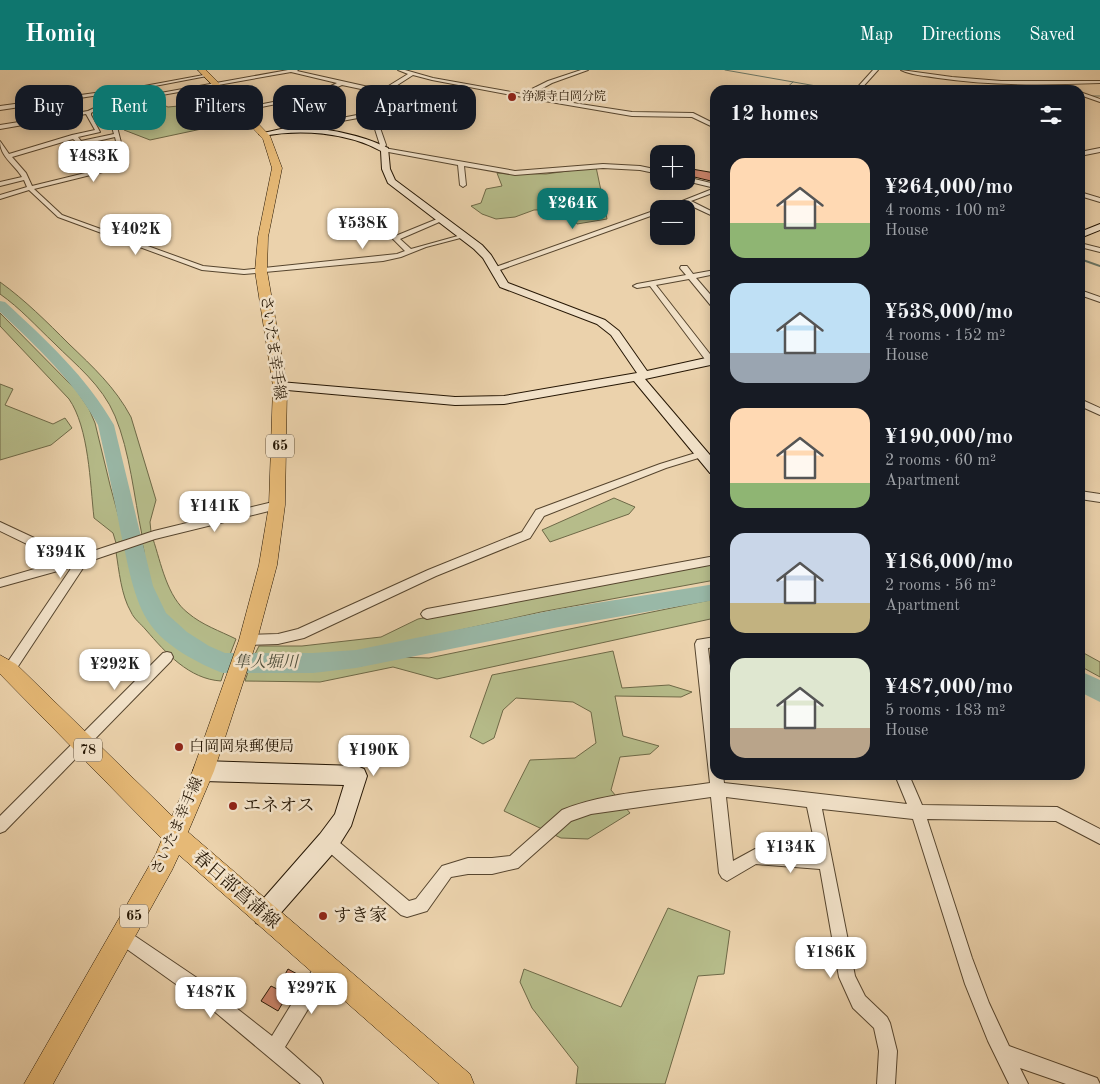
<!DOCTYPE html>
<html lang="en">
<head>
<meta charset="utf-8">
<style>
	:root { --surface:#171b24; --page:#20242c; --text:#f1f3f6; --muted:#9ea1a6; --accent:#0f766e }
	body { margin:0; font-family:"Old Standard TT","Noto Serif JP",serif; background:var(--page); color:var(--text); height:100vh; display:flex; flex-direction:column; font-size:19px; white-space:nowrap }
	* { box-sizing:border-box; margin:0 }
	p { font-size:16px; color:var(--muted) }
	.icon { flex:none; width:28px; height:28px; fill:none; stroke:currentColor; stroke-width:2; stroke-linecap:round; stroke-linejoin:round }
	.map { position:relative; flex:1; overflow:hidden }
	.side { position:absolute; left:710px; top:15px; width:375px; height:695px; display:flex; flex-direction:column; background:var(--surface); border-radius:15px; box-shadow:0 2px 12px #0003 }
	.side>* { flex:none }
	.guide { position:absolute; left:15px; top:15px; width:475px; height:45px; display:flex; gap:10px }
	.fabs { position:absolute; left:650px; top:75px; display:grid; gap:10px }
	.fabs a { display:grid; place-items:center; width:45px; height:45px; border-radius:10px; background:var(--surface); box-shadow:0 2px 12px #0003; font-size:25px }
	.price { position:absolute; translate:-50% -42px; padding:0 11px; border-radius:10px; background:#fff; color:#222; font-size:16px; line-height:32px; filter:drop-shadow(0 1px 2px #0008) }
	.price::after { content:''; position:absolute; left:50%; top:30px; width:15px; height:11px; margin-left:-8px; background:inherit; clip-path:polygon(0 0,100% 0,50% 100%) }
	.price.active { background:var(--accent); color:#fff }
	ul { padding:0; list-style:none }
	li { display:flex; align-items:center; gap:15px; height:125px; padding:0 20px }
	li span { display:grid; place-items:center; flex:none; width:140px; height:100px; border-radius:15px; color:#555 }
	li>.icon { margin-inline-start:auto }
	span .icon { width:60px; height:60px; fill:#fffc; stroke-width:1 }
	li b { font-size:21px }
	h2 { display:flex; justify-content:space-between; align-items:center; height:60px; padding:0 20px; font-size:21px }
	.pill { padding:0 18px; border-radius:15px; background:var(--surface); box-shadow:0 2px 12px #0003; font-size:18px; line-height:45px }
	.pill.active { background:var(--accent); color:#fff }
	header { display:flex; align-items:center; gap:30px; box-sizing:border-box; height:70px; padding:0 25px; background:var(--accent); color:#fff }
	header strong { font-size:24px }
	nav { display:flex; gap:28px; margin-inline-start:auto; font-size:18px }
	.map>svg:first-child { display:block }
</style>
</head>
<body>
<header>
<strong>Homiq</strong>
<nav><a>Map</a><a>Directions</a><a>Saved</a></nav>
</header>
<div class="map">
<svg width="1100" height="1014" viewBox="0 0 1100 1014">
	<rect width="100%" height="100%" fill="#ebd2ac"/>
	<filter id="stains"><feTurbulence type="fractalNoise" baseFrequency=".004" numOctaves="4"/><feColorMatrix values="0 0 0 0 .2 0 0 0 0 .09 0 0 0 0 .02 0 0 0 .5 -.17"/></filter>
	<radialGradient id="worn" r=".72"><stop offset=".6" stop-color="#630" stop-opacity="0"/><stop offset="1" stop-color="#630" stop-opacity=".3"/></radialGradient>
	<path fill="#b6bc8a" stroke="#6e6947" d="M148,28L168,37L221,32L239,51L150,70L124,60L120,50Z
		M596,97L607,149L577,154L570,139L534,140L515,147L496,149L482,144L471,136L481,133L486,119L502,116L497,103L546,104Z
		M0,212C25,230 47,252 69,274C93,297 115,317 131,347L156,430L150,452L151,462L142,465C134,427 130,382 115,346C102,315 76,295 54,273C36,256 20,238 0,224Z
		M0,243L77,321L89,339L95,353L110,415L125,470L116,473L113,463L94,448C90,413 89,358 69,329L0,256Z
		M0,314L13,319L5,335L53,354L65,348L72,358L51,375L0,390Z
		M614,428L635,437L629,444L550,472L542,460Z
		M153,469C161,493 167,527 188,543C202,555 220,561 236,569L229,587C208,584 178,562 165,546C156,535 150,516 146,503C143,493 146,483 142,473Z
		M126,477C139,521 147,554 187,581C200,589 210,596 225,599L221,611C189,609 166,583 146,560C141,554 134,549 131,542C121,525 119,500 116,482Z
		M715,494V510L541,542L371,580L323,585L254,586L259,576H302L381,567L418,549Z
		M715,529V548L437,609L393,597L320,612L245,611L249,599L305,602L361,596L394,587L429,588Z
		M613,581L622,618L669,615L692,622L681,627L615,626L623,666L659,676L650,684L620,687L611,720L630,743L588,769L561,768L504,741L530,690L575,688L596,673L591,642L573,632L516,628L503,640L494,668L483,674L470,667L492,605Z
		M1080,581L1100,592V607L1080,596Z
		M668,838L730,861L724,904L698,906L665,1014H576L578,997L532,938L520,912L524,899L621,937Z"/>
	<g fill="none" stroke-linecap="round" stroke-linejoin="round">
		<path stroke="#6b7766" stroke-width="1" d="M725,0L839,20
			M784,20L793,12
			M1090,26H1100
			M1080,27L1084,26"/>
		<path stroke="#6b7766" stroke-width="2" d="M1080,189L1100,196"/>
		<path fill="#99b8a7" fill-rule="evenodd" d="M0,231L5,232C46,270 86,306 114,355L153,516L166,543L187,562L209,576L225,583H313L356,580L559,539L715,514V530L559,557L356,598L313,603H223C199,594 165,576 150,554C133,530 128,493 121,464C114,427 106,391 98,355C73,310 37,277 0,242Z
			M1080,601L1100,610V632L1080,622Z"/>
	</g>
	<path fill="#ce856c" stroke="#251604" d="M686,98L715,103V112L686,105Z
		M288,899L299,905L278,941L261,931L271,916L277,919Z"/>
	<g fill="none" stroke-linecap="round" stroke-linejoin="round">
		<g stroke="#56452e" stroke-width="2">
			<path id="street" d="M288,0H298L297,1L382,20L408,4L398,0H405L433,8L522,24L548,11L581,0H588L552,13L528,26L632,42L693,43L715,54V58L692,47L632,46L533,29L432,10L413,5L385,23L362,46L379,55L386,75L384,78L515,101L603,94L640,96L659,100V104L640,100L603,98L515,105L464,96L466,115L463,117L460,115L458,95L383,81L379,78L380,75L374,56L358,48L293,60L295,57L357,45L380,23L342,15L325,22L323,20L337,13L291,2L106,35L91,43V45L100,62L78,67L81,71L114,64L111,54L116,53L127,96L34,119L62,145L203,196L244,200L397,184L405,181L393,169V167L442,147L445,149L444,150L400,169L411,179L465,164L468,166L426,177L401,187L383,191L244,204L202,200L58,147L29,120L0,129V125L27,117L24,110L0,116V112L22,107C15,95 0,87 0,71L9,84L72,65L95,60L86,44L0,59V55L88,41L105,33ZM115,67L119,84L71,96L74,98L120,87L122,94L32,116L26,103L12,87L73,69L80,75Z
				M873,0H878L860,20H855Z
				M901,0L952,7L1001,11H1100V13C1046,15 992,16 938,8C926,6 911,5 901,0Z
				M209,4L207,6L139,19L0,40V36L139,17Z
				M1080,22L1100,29V32L1080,25Z
				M304,26L306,28L241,41L238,39Z
				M1100,78V82L1080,86V82Z
				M686,107L715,114V118L686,111Z
				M715,118V122L691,131L715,143V147L685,133L671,139H662Z
				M1080,122L1100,128V132L1080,126Z
				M659,139V143L497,201L490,199Z
				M1080,173L1100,178V182L1080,177Z
				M681,196H687L693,204L715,200V204L696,208L715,230V237H712L689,209L656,215L713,288V292H707L650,216L637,218L633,216L637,214L686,205L680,198Z
				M1080,220L1100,227V232L1080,225Z
				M1080,329L1100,338V345L1080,336Z
				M702,381L705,382L707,384L705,386L666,398L544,446L530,468L436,506L304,568L278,574L248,575L244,574L242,570L244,566L248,565L278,564L298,559L428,500L522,462L536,440L660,394Z
				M1080,421L1100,424V432L1080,429Z
				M277,431L281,432L282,435L281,438L155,469L87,492L13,604L9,605L5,604L3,600L5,596L72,497L0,517V509L62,491L0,461V452L75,487L154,461Z
				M715,486V494L427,549L423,547L421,544L423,541L427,539Z
				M715,567V577L708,578L715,640V705H723L724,713L907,734L895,705H909L922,735L1057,737L1100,759V774L1056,751L927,749L972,888L989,933L1009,976L1097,1008L1100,1014H1066L1020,998L1028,1014H1009L988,971L965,914L913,749L822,739L855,906L865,926L887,947L890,953L897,981L895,1014H877L879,981L874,958L853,938L839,907L820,799L756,794L727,811L722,808L719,803L711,727L591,744L571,751L518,798L492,804H468L451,807L427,841L407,847L401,845L323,777L321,772L323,767L328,765L333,767L409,831L416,829L442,796L468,788H492L510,786L562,740C604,722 664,720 710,713L695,574L697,570ZM726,727L807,737L817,784L755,779L733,791Z
				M167,582L171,583L173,587L171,591L5,761L0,763V746L163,583Z
				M123,858L203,912L272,966L318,891L324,889L330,891L332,897L330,903L285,977L320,1008L323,1014H301L215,942L117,872L115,866L117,860Z"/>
		</g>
		<g stroke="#251604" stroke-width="2">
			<path id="secondary" d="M290,57C319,56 363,65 388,78L390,99L395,110L482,175L491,185L508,213L605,250L619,261L647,301L715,286V294L645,309L715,391V405L710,403L634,311L504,334L455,335L276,319L274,316L276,313L280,312L455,327L504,326L637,303L611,265L597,254L500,217L483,188L474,179L388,113L382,99L381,81C347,62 300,59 263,66L259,64Z
				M1100,154V160L1080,168V162Z
				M203,691L357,696L364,699L367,706L351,756L336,780L272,853L264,856L256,853L253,845L256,837L320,764L335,744L344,715L203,711L196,708L193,701L196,694Z"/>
		</g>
		<g stroke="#251604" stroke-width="1">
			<path id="primary" d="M198,0H206L270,66L282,98L268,167L267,201L287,316L285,435L277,495L257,570L214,701L188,762L470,1004L474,1014H439L179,785L172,800L53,1014H24L156,784L162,769L0,604V585L16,594L172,746L193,700L239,570L259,495L269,435L273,316L255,201L258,167L272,98L263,69Z"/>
		</g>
		<use href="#street" fill="#f2e2c9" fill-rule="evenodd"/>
		<use href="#secondary" fill="#f2e2c9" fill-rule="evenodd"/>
		<use href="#primary" fill="#e6b976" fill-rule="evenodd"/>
	</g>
	<g fill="#8f2418" stroke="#f2e2c9" stroke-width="2">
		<circle cx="512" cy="27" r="5"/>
		<circle cx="179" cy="677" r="5"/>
		<circle cx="233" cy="736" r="5"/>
		<circle cx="323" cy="846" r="5"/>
	</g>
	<g text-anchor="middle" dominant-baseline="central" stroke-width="5" stroke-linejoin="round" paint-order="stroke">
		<g font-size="12" fill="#251604" stroke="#f2e2c9" text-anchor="start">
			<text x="522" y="27">浄源寺白岡分院</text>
		</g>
		<g fill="#f2e2c9" stroke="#62533f" stroke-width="1">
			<rect x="266" y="364.5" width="28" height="23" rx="4"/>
			<rect x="74" y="668.5" width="28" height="23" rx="4"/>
			<rect x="120" y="834.5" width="28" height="23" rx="4"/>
		</g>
		<g font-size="14" font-weight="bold" fill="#251604">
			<text x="280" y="376">65</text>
			<text x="88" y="680">78</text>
			<text x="134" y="846">65</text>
		</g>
		<g font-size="15" fill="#251604" stroke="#f2e2c9">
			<text transform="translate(272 278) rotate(82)">さいたま幸手線</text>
			<text transform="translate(178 756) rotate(-66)">さいたま幸手線</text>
		</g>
		<g font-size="15" fill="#251604" stroke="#f2e2c9" text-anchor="start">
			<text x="189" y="677">白岡岡泉郵便局</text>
		</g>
		<g font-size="16" font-style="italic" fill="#4e4f3d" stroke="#f2e2c9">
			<text x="266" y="593">隼人堀川</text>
		</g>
		<g font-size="18" fill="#251604" stroke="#f2e2c9" text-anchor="start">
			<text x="243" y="736">エネオス</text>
			<text x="333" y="846">すき家</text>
		</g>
		<g font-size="18" fill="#251604" stroke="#f2e2c9">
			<text transform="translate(236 820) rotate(41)">春日部菖蒲線</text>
		</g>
	</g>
	<rect width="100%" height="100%" filter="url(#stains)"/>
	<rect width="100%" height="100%" fill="url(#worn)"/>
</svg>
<div class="fabs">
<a>+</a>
<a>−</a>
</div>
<b class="price" style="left:94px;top:113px">¥483K</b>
<b class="price active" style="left:573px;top:160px">¥264K</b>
<b class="price" style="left:363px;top:180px">¥538K</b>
<b class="price" style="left:136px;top:186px">¥402K</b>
<b class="price" style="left:215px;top:463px">¥141K</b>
<b class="price" style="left:61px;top:509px">¥394K</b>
<b class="price" style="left:115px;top:621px">¥292K</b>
<b class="price" style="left:374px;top:707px">¥190K</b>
<b class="price" style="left:791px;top:804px">¥134K</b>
<b class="price" style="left:831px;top:909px">¥186K</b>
<b class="price" style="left:312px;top:945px">¥297K</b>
<b class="price" style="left:211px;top:949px">¥487K</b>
<div class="guide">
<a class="pill">Buy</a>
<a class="pill active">Rent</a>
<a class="pill">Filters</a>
<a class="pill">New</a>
<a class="pill">Apartment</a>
</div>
<section class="side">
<h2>12 homes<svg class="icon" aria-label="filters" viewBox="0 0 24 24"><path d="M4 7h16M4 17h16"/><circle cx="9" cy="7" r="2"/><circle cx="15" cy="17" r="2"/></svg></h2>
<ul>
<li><span style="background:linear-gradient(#ffd9b3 65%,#8fb573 0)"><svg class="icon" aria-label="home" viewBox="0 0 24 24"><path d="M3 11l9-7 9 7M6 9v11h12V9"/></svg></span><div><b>¥264,000/mo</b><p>4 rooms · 100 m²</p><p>House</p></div></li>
<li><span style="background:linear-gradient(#bfe0f5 70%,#9aa5b1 0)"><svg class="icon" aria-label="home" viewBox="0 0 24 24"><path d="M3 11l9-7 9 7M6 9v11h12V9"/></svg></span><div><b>¥538,000/mo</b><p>4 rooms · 152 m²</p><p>House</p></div></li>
<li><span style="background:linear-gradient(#ffd9b3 75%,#8fb573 0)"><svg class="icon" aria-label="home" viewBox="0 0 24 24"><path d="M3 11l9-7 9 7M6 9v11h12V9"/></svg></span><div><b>¥190,000/mo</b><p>2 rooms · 60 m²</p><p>Apartment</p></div></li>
<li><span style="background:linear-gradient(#c9d6e8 70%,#c2b280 0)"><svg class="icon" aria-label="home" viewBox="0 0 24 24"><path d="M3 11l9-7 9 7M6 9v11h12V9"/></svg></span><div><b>¥186,000/mo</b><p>2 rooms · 56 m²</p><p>Apartment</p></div></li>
<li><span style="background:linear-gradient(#dfe7d0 70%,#b9a48a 0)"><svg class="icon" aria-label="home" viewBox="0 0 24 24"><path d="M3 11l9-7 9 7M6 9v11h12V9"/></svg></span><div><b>¥487,000/mo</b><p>5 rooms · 183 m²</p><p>House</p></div></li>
</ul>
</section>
</div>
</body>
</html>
